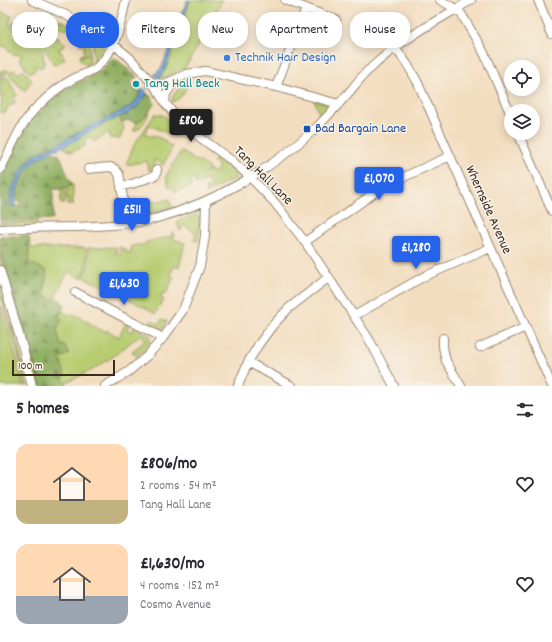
<!DOCTYPE html>
<html lang="en">
<head>
<meta charset="utf-8">
<style>
	:root { --surface:#fff; --page:#f2f2f3; --text:#2b2b33; --muted:#7c7c81; --accent:#2563eb }
	body { margin:0; font-family:Dekko,sans-serif; background:var(--page); color:var(--text); height:100vh; display:flex; flex-direction:column; font-size:15px; white-space:nowrap }
	* { box-sizing:border-box; margin:0 }
	p { font-size:13px; color:var(--muted) }
	.icon { flex:none; width:22px; height:22px; fill:none; stroke:currentColor; stroke-width:2; stroke-linecap:round; stroke-linejoin:round }
	.map { position:relative; height:386px; overflow:hidden }
	.details { display:flex; flex-direction:column; background:var(--surface); flex:1 }
	.details>* { flex:none }
	.top-card { position:absolute; left:12px; top:12px; width:528px; height:36px; display:flex; gap:8px }
	.buttons { position:absolute; left:504px; top:60px; display:grid; gap:8px }
	.buttons a { display:grid; place-items:center; width:36px; height:36px; border-radius:50%; background:var(--surface); box-shadow:0 2px 10px #0003; font-size:20px }
	.scale { position:absolute; left:12px; bottom:10px; width:103px; box-sizing:border-box; padding-left:4px; border:2px solid #3b2a1e; border-top:0; font-size:11px; line-height:14px; white-space:nowrap; color:#3b2a1e; -webkit-text-stroke:3px #f7f3e8; paint-order:stroke }
	.price { position:absolute; translate:-50% -34px; padding:0 9px; border-radius:4px; background:var(--accent); color:#fff; font-size:13px; line-height:26px; filter:drop-shadow(0 1px 2px #0008) }
	.price::after { content:''; position:absolute; left:50%; top:24px; width:12px; height:9px; margin-left:-6px; background:inherit; clip-path:polygon(0 0,100% 0,50% 100%) }
	.price.active { background:#222; color:#fff }
	ul { padding:0; list-style:none }
	li { display:flex; align-items:center; gap:12px; height:100px; padding:0 16px }
	li span { display:grid; place-items:center; flex:none; width:112px; height:80px; border-radius:12px; color:#555 }
	li>.icon { margin-inline-start:auto }
	span .icon { width:48px; height:48px; fill:#fffc; stroke-width:1 }
	li b { font-size:17px }
	h2 { display:flex; justify-content:space-between; align-items:center; height:48px; padding:0 16px; font-size:17px }
	.tag { padding:0 14px; border-radius:16px; background:var(--surface); box-shadow:0 2px 10px #0003; font-size:14px; line-height:36px }
	.tag.active { background:var(--accent); color:#fff }
	.map>svg:first-child { display:block }
</style>
</head>
<body>
<div class="map">
<svg width="552" height="386" viewBox="0 0 552 386">
	<defs>
		<pattern id="grass-dots" width="8" height="8" patternUnits="userSpaceOnUse"><rect width="8" height="8" fill="#b7cc71"/><path d="M2 2h.1M6 6h.1" fill="none" stroke="#9eaf61" stroke-width="1.8" stroke-linecap="round"/></pattern>
		<pattern id="forest-firs" width="22" height="20" patternUnits="userSpaceOnUse"><rect width="22" height="20" fill="#91b063"/><path d="M5 1l3.5 6h-7zM16 11l3.5 6h-7z" fill="#788f51"/></pattern>
		<pattern id="water-rules" width="6" height="5" patternUnits="userSpaceOnUse"><rect width="6" height="5" fill="#679ed5"/><path d="M0 2.5h6" fill="none" stroke="#5681ac"/></pattern>
	</defs>
	<rect width="100%" height="100%" fill="#f7f3e8"/>
	<filter id="ink" filterUnits="userSpaceOnUse"><feTurbulence type="fractalNoise" baseFrequency=".025" numOctaves="2"/><feDisplacementMap in="SourceGraphic" scale="8" xChannelSelector="R" yChannelSelector="G"/><feConvolveMatrix kernelMatrix="1 2 1 2 8 2 1 2 1" color-interpolation-filters="sRGB"/></filter>
	<filter id="wash" filterUnits="userSpaceOnUse"><feTurbulence type="fractalNoise" baseFrequency=".012" numOctaves="4" result="noise"/><feDisplacementMap in="SourceGraphic" scale="16" xChannelSelector="R" yChannelSelector="G"/><feGaussianBlur stdDeviation="0.9" result="paint"/><feColorMatrix in="noise" values="0 0 0 0 0 0 0 0 0 0 0 0 0 0 0 0 0 1.4 0 .05"/><feComposite in="paint" operator="in"/></filter>
	<g filter="url(#wash)">
		<rect width="100%" height="100%" fill="#f3ddbf"/>
		<path fill="url(#grass-dots)" stroke="#797b48" d="M0,13L1,12L12,16L9,24L13,25L12,28H14L15,26L13,25L14,21L17,22L18,18L30,23L28,28L31,29L33,25L46,30L45,36H50L51,34L60,38L59,40L66,43L63,47L59,48L65,59L54,65L45,49L42,50L44,54L43,56L45,63L42,65L43,67L40,68L38,66L36,68V69L30,73L19,59L22,57L20,54L13,55L5,46H0Z
			M58,19L70,24L67,30L56,25Z
			M81,31L88,35L89,40L80,41V39H79L81,33Z
			M92,37C97,40 104,43 104,49L94,62Z
			M89,42L90,54L80,55L84,54V45H80V43Z
			M80,56H90V63L86,65L80,60Z
			M23,69L32,81L28,85L29,86L24,91L10,76V71L15,70L18,74Z
			M8,70L7,74L1,75V78L7,77L12,84L11,85L15,90L14,91L18,95L13,99L16,102L12,106L9,105L8,107L6,112L0,113V108L1,107L2,96H0V71Z
			M187,84C185,93 181,99 172,102C172,93 180,87 187,84Z
			M314,100L328,104L327,109L320,116Z
			M150,110C147,118 142,129 133,131L137,123Z
			M120,117L124,128L120,139L109,138L110,132L93,142L91,137L84,140L86,145L71,152L63,147L103,124Z
			M73,185V205H67V204L68,203V201H67V191H69V190H67L66,187Z
			M65,187V204H61V189Z
			M175,207V210L161,214L133,219L130,218L160,212Z
			M38,221L36,224H0V222Z
			M0,254L29,346L39,386H36L26,347L0,262Z
			M0,287L19,350L28,386H25L17,350L0,297Z"/>
		<path fill="url(#forest-firs)" stroke="#666d40" d="M114,57L137,77L131,82L138,92L143,89L134,104L129,107L35,155L28,161L10,206H21L20,201H15C16,185 27,164 42,156C45,154 48,153 51,152L58,154L61,158L68,177L73,185L61,189H53V219L0,220V177L4,173L16,144L30,121L57,96L69,87L97,73L103,68Z
			M147,93L153,99L154,104L148,113L137,123L128,120L122,122L120,117C135,110 139,107 147,93Z
			M0,236H29V262L47,271L44,295L65,305L59,316L62,319L65,345L69,354L60,358L65,375L63,378L67,386H40L30,346L0,249Z"/>
		<path fill="#b7cc71" stroke="#797b48" d="M190,0H222L212,21L185,68L161,79H159L165,70L176,41Z
			M155,114L163,115L179,132L176,137L149,125L145,134L152,137L153,135L166,141L165,143L172,146L170,150L171,151L163,165L155,159L154,170L149,171L147,161L127,165V162L134,145Z
			M181,151L196,161L197,160L209,168L206,172L207,173L209,170L214,173L219,166L213,161L215,159L235,172V178L207,193L205,188L211,186L207,179L196,184L194,178L190,180L192,186L175,192L173,187L169,188L166,176Z
			M170,199L172,206L156,211L132,216L130,214L128,207L139,205V204Z
			M195,215L200,217L198,241L193,240L196,235L194,233V232L184,225L180,231L177,221Z
			M174,232L175,237H173L174,240L181,241V242L185,243L179,267L174,266L170,275L174,277L166,294L162,293V295L161,298L164,300L155,314L148,309L126,298L125,296L112,289L111,290L83,277L88,267V248L116,247L117,250H115L116,253H117V255H120L119,247H122V250L125,249L126,253L131,252V246L146,244V242L172,236L171,233Z
			M29,241H30L31,248H86V267L81,278L68,272L55,297L62,301L61,303L44,295L47,271L29,262Z
			M0,305L14,350L23,386H0Z
			M62,311L70,316L72,313L90,323V324L105,332L106,330L119,337L126,323L129,325L127,330L132,332L134,327L150,335V344L136,356L132,352L146,340L141,334L114,356L92,370L65,383L63,378L65,375L60,358L69,354L65,345H61L57,330L62,319L59,316Z
			M162,319L167,321L163,328L154,330L148,327L152,320L159,324Z"/>
		<path fill="url(#water-rules)" stroke="#51647a" d="M187,0H190L176,41L165,70L159,79L154,75L162,67L180,19L182,10L184,8Z
			M143,89L147,93C145,96 143,100 141,103C132,114 115,118 104,124C92,130 80,138 69,144C60,148 48,152 41,157C25,166 14,188 15,206H10C9,186 21,168 35,155L129,107L134,104Z"/>
		<g fill="none" stroke-linecap="round" stroke-linejoin="round">
			<path stroke="#679ed5" stroke-width="2" d="M144,92L150,84"/>
		</g>
	</g>
	<g filter="url(#ink)">
		<g fill="none" stroke-linecap="round" stroke-linejoin="round">
			<g stroke="#97846e" stroke-width="10">
				<path id="minor" d="M32,0L66,15L113,44L129,57L140,69L156,88L165,103L183,125L231,160L250,177L275,203L305,242L354,316L370,341L394,386
					M285,0L336,20
					M440,0L456,9L462,15L476,39L484,53L511,115
					M538,0L552,34
					M395,47L407,64L417,81L552,386
					M276,87L306,8
					M156,88L187,74L205,71L276,87L339,104
					M165,103L166,94L176,79
					M518,133L552,211
					M88,169L110,167L115,169L119,174L121,186L127,223
					M0,170C12,148 19,124 37,107C48,96 60,86 73,79C80,75 92,72 98,66C116,50 121,23 126,0
					M121,186L132,184L156,175L157,169
					M0,229C25,228 50,227 76,227C101,226 128,225 154,219C214,203 273,169 318,126C329,115 340,103 351,90C357,83 363,74 371,68C400,40 437,21 471,0
					M305,242L384,186L450,156
					M0,270L23,348L32,386
					M75,292L163,338
					M354,316L423,277L490,248
					M443,338V347L446,361L461,386
					M480,347L526,327
					M248,362L292,386
					M105,386L128,372L147,356L163,338L183,310L200,266L205,236L206,201
					M238,386L248,362L259,344L273,325L289,308L329,277"/>
			</g>
			<use href="#minor" stroke="#fff" stroke-width="8"/>
		</g>
	</g>
	<circle fill="#3f7fe0" stroke="#f7f3e8" stroke-width="1.5" cx="227" cy="58" r="4"/>
	<circle fill="#0f9aa8" stroke="#f7f3e8" stroke-width="1.5" cx="136" cy="84" r="4"/>
	<rect fill="#1a4fb4" stroke="#f7f3e8" stroke-width="1.5" x="303" y="125" width="8" height="8" rx="2"/>
	<g text-anchor="middle" dominant-baseline="central" stroke-width="3" stroke-linejoin="round" paint-order="stroke">
		<g font-size="14" fill="#366cbe" stroke="#f7f3e8" text-anchor="start">
			<text x="235" y="58">Technik Hair Design</text>
		</g>
		<g font-size="14" fill="#0d838f" stroke="#f7f3e8" text-anchor="start">
			<text x="144" y="84">Tang Hall Beck</text>
		</g>
		<g font-size="14" fill="#164399" stroke="#f7f3e8" text-anchor="start">
			<text x="315" y="129">Bad Bargain Lane</text>
		</g>
		<g font-size="14" fill="#3b2a1e" stroke="#f7f3e8">
			<text transform="translate(263 176) rotate(45)">Tang Hall Lane</text>
			<text transform="translate(488 210) rotate(66)">Whernside Avenue</text>
		</g>
	</g>
</svg>
<div class="buttons">
<a><svg class="icon" aria-label="locate" viewBox="0 0 24 24"><circle cx="12" cy="12" r="6"/><path d="M12 2v4M12 18v4M2 12h4M18 12h4"/></svg></a>
<a><svg class="icon" aria-label="layers" viewBox="0 0 24 24"><path d="M12 4l9 5-9 5-9-5zM3 14l9 5 9-5"/></svg></a>
</div>
<div class="scale">100 m</div>
<b class="price active" style="left:191px;top:143px">£806</b>
<b class="price" style="left:379px;top:201px">£1,070</b>
<b class="price" style="left:132px;top:232px">£511</b>
<b class="price" style="left:416px;top:270px">£1,280</b>
<b class="price" style="left:124px;top:306px">£1,630</b>
<div class="top-card">
<a class="tag">Buy</a>
<a class="tag active">Rent</a>
<a class="tag">Filters</a>
<a class="tag">New</a>
<a class="tag">Apartment</a>
<a class="tag">House</a>
</div>
</div>
<section class="details">
<h2>5 homes<svg class="icon" aria-label="filters" viewBox="0 0 24 24"><path d="M4 7h16M4 17h16"/><circle cx="9" cy="7" r="2"/><circle cx="15" cy="17" r="2"/></svg></h2>
<ul>
<li><span style="background:linear-gradient(#ffd9b3 70%,#c2b280 0)"><svg class="icon" aria-label="home" viewBox="0 0 24 24"><path d="M3 11l9-7 9 7M6 9v11h12V9"/></svg></span><div><b>£806/mo</b><p>2 rooms · 54 m²</p><p>Tang Hall Lane</p></div><svg class="icon" aria-label="heart" viewBox="0 0 24 24"><path d="M12 20l-8-8c-3-5 5-10 8-4 3-6 11-1 8 4z"/></svg></li>
<li><span style="background:linear-gradient(#ffd9b3 65%,#9aa5b1 0)"><svg class="icon" aria-label="home" viewBox="0 0 24 24"><path d="M3 11l9-7 9 7M6 9v11h12V9"/></svg></span><div><b>£1,630/mo</b><p>4 rooms · 152 m²</p><p>Cosmo Avenue</p></div><svg class="icon" aria-label="heart" viewBox="0 0 24 24"><path d="M12 20l-8-8c-3-5 5-10 8-4 3-6 11-1 8 4z"/></svg></li>
</ul>
</section>
</body>
</html>
